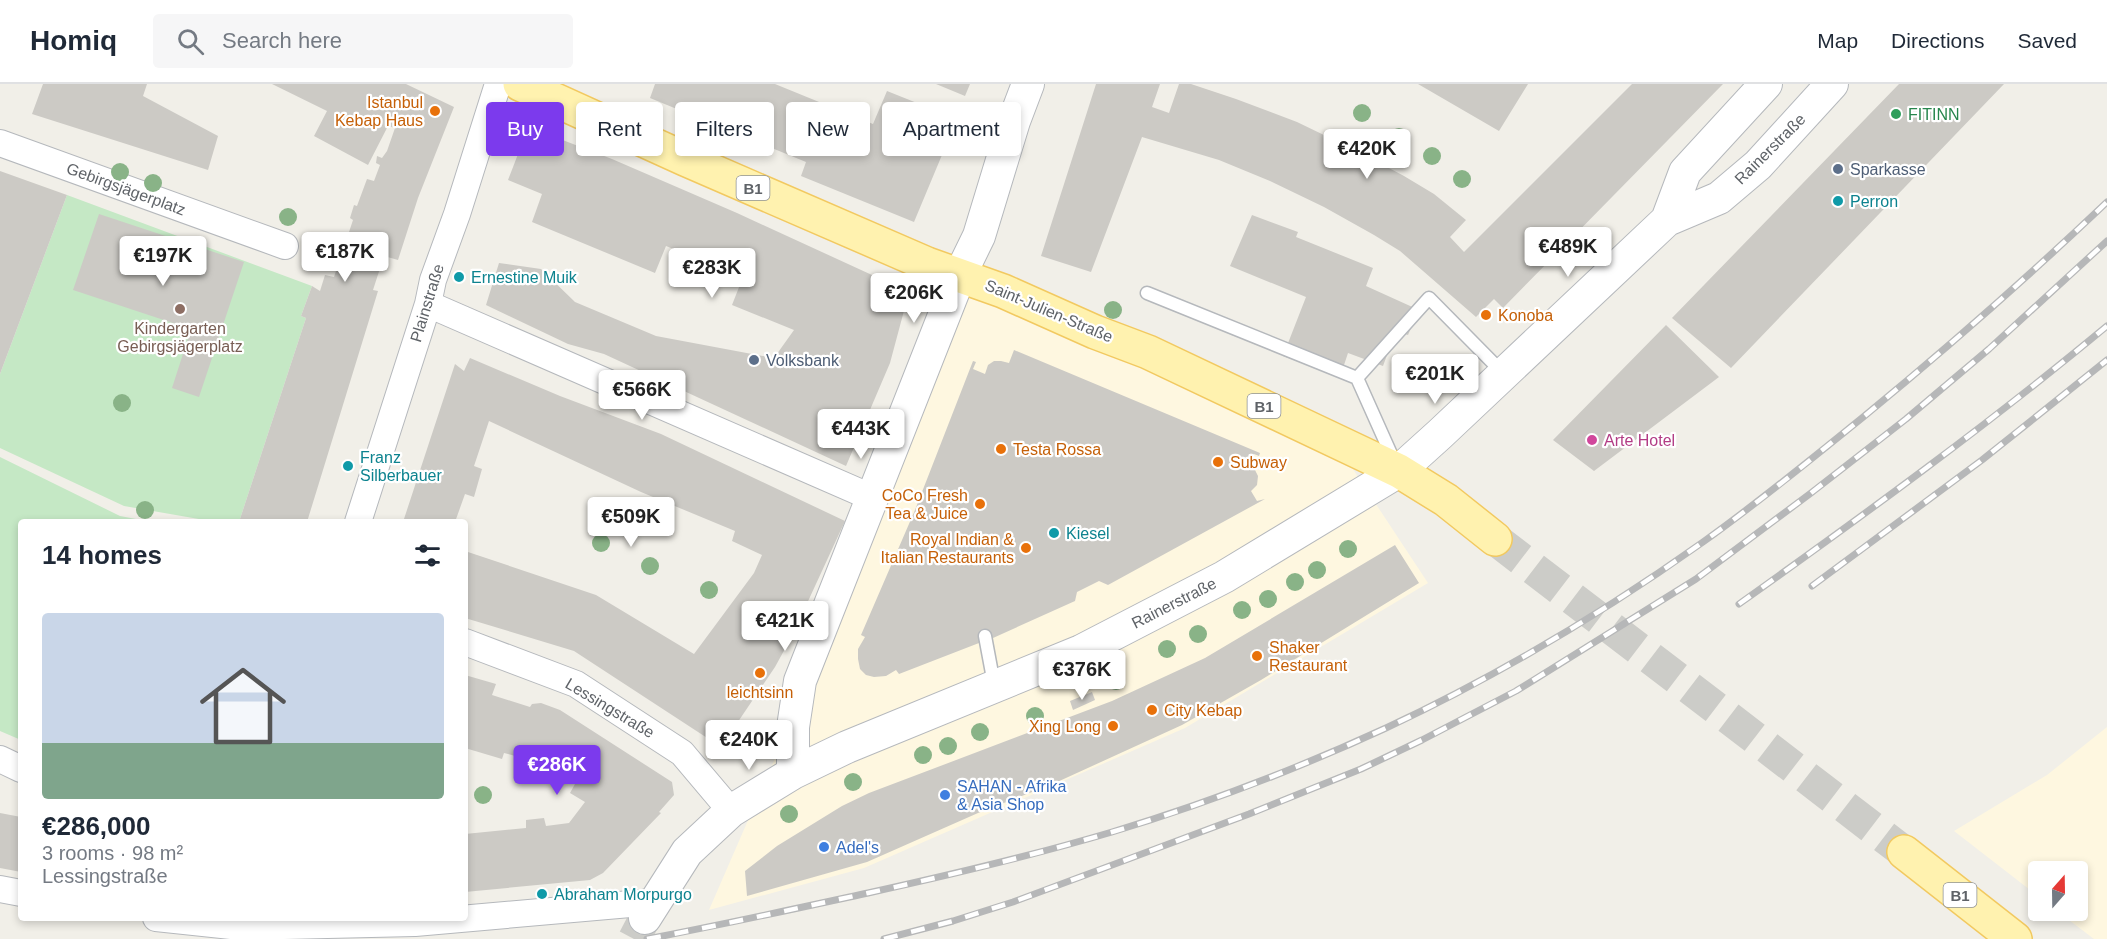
<!DOCTYPE html>
<html lang="en">
<head>
<meta charset="utf-8">
<style>
	:root { --surface:#fff; --page:#f6f6f7; --text:#1f2937; --muted:#747a83; --line:#e0e1e3; --accent:#7c3aed }
	body { margin:0; font-family:Helvetica,sans-serif; background:var(--page); color:var(--text); height:100vh; display:flex; flex-direction:column; font-size:22px; white-space:nowrap }
	* { box-sizing:border-box; margin:0 }
	p { font-size:20px; color:var(--muted) }
	.icon { flex:none; width:33px; height:33px; fill:none; stroke:currentColor; stroke-width:2; stroke-linecap:round; stroke-linejoin:round }
	.map { position:relative; flex:1; overflow:hidden }
	.details { position:absolute; left:18px; top:435px; width:450px; height:402px; display:flex; flex-direction:column; background:var(--surface); border-radius:6px; box-shadow:0 3px 9px #0003 }
	.details>* { flex:none }
	.banner { position:absolute; left:486px; top:18px; width:570px; height:54px; display:flex; gap:12px }
	.needle { width:39px; rotate:20deg }
	.tools { position:absolute; left:2028px; top:777px; display:grid; gap:12px }
	.tools a { display:grid; place-items:center; width:60px; height:60px; border-radius:6px; background:var(--surface); box-shadow:0 3px 9px #0003; font-size:30px }
	.price { position:absolute; translate:-50% -51px; padding:0 14px; border-radius:6px; background:#fff; color:#222; font-size:20px; line-height:39px; filter:drop-shadow(0 2px 3px #0008) }
	.price::after { content:''; position:absolute; left:50%; top:36px; width:18px; height:14px; margin-left:-9px; background:inherit; clip-path:polygon(0 0,100% 0,50% 100%) }
	.price.on { background:var(--accent); color:#fff }
	ul { padding:0; list-style:none }
	li { display:grid; align-content:center; gap:12px; height:318px; padding:0 24px }
	li+li { border-top:2px solid var(--line) }
	li span { display:grid; place-items:center; height:186px; border-radius:6px; color:#555 }
	li>.icon { margin-inline-start:auto }
	span .icon { width:108px; height:108px; fill:#fffc; stroke-width:1 }
	li b { font-size:26px }
	h2 { display:flex; justify-content:space-between; align-items:center; height:72px; padding:0 24px; font-size:26px }
	.tag { padding:0 21px; border-radius:6px; background:var(--surface); box-shadow:0 3px 9px #0003; font-size:21px; line-height:54px }
	.tag.on { background:var(--accent); color:#fff }
	header { display:flex; align-items:center; gap:36px; box-sizing:border-box; height:84px; padding:0 30px; background:var(--surface); border-bottom:2px solid var(--line) }
	header strong { font-size:28px }
	nav { display:flex; gap:33px; margin-inline-start:auto; font-size:21px }
	.search { width:420px; height:54px; background:var(--page); display:flex; align-items:center; gap:15px; box-sizing:border-box; padding:0 21px; border-radius:6px; color:var(--muted); font-size:22px }
	.map>svg:first-child { display:block }
</style>
</head>
<body>
<header>
<strong>Homiq</strong>
<div class="search"><svg class="icon" aria-label="search" viewBox="0 0 24 24"><circle cx="10" cy="10" r="6"/><path d="M15 15l6 6"/></svg>Search here</div>
<nav><a>Map</a><a>Directions</a><a>Saved</a></nav>
</header>
<div class="map">
<svg width="2107" height="855" viewBox="0 0 2107 855">
	<rect width="100%" height="100%" fill="#f1efe8"/>
	<path fill="#fef7e0" d="M965,209L1333,355L1428,499L1185,644L864,784L709,826L863,472Z
		M2107,643V855H2094L2057,827L2078,826V788H2038V812L1954,747L2047,691Z"/>
	<path fill="#c5e8c5" d="M67,111L312,202L301,232L306,234L239,438H216L124,422L0,364V290Z
		M0,373L120,432L152,438H21V656L0,647Z"/>
	<path fill="#cccac5" d="M43,0H147L143,12L218,52L208,86L32,30Z
		M272,0H406L454,23L418,114L398,176L384,172L373,206L378,207L307,438H239L306,234L301,232L312,202L320,207L325,191L334,193L353,136L350,134L354,121L357,122L367,95L374,97L380,81L376,79L377,72L382,74L387,67L395,44L388,42L368,81L314,52L327,27Z
		M655,0H775L873,40L887,7L957,35L914,138L801,92L806,78L650,14Z
		M936,0H970L965,12Z
		M1096,0H1160L1152,23L1169,29L1179,0H1191L1236,15L1297,38L1355,66L1404,92L1434,110L1466,136L1450,153L1464,168L1632,0H1723L1503,224L1494,215L1476,233L1400,167L1374,151L1324,123L1270,97L1219,76L1142,53L1091,188L1041,172Z
		M1418,0H1528L1499,47Z
		M1899,0H2004L1731,284L1672,234Z
		M547,50L612,75L737,129L909,208L890,279L846,382L604,270L568,260L486,221L499,179L541,185L575,218L656,252L774,274L794,246L732,221L743,193L666,162L655,189L532,138L542,110L508,96L525,52L542,59Z
		M0,87L67,111L0,290Z
		M99,130L244,178L199,313L172,304L191,245L73,206Z
		M1252,131L1298,148L1296,153L1373,184L1366,202L1419,226L1408,251L1396,247L1383,282L1348,269L1340,293L1283,272L1306,213L1230,182Z
		M1666,241L1719,293L1594,387L1553,356Z
		M1014,266L1260,369L1259,372L1254,370L1249,381L1255,386L1258,392L1257,401L1251,407L1257,417L1265,415L1108,501L1099,497L1077,508L1075,517L993,554L988,550L979,554V559L899,590L896,586L886,592L874,593L866,591L860,585L858,575V565L865,553L861,551L915,426L973,277L976,278L973,285L985,290L988,281L994,277H1001L1009,279Z
		M470,274L560,312L661,350L845,437L792,552L775,583L721,663L574,567L465,534V467L596,511L694,570L754,489L762,471L732,457L735,447L641,408L489,337L474,382L482,385L474,413L465,410L455,438H403L455,280L464,287Z
		M1395,461L1419,499L1261,596L1182,641L1055,699L978,729L867,778L747,812L745,787L777,762L842,722L869,709L1112,617L1205,574Z
		M465,591L496,600L492,611L530,623L532,620L541,619L560,626L672,698L674,711L659,728L661,729L603,789L590,796L465,808V750L526,744V736L544,734L546,742L569,739L585,718L570,709L575,700L541,679L504,669L502,675L465,664Z
		M1092,608L1095,616L1073,626L1070,617Z
		M0,729L21,733V788L0,784Z"/>
	<g fill="none" stroke-linecap="round" stroke-linejoin="round">
		<path stroke="#ccccc8" stroke-width="32" stroke-dasharray="32 16" stroke-linecap="butt" d="M634,855L645,834"/>
		<path stroke="#ccccc8" stroke-width="33" stroke-dasharray="33 16" stroke-linecap="butt" d="M1495,455L1904,768"/>
		<g stroke="#b5b8bc" stroke-width="15">
			<path id="service" d="M1147,209L1357,294L1395,379
				M1357,294L1429,214L1503,289
				M985,552L994,600"/>
		</g>
		<g stroke="#b5b8bc" stroke-width="28">
			<path id="minor" d="M0,59L285,162
				M428,220L873,414
				M358,438L428,220L433,196L457,130L498,0
				M465,558L576,600L682,669L731,727
				M0,675L21,685
				M0,805L21,809
				M156,834L240,843L415,839L653,818"/>
		</g>
		<g stroke="#b5b8bc" stroke-width="34">
			<path id="tertiary" d="M1667,136L1685,88L1766,0
				M793,689V643L800,597L960,191L979,152L1014,37L1028,0
				M645,834L687,768L731,727L793,689L847,663L1081,567L1224,493L1399,387L1440,350L1667,136L1719,114L1758,81L1832,0"/>
		</g>
		<g stroke="#f2c960" stroke-width="36">
			<path id="primary" d="M520,0L685,75L927,180L1003,207L1095,248L1148,268L1399,387L1446,416L1495,455
				M1904,768L2015,855"/>
		</g>
		<use href="#service" stroke="#fff" stroke-width="12"/>
		<use href="#minor" stroke="#fff" stroke-width="26"/>
		<use href="#tertiary" stroke="#fff" stroke-width="32"/>
		<use href="#primary" stroke="#fff2af" stroke-width="33"/>
		<g stroke="#b6b7b8" stroke-width="7">
			<path id="rail" d="M1812,502L1982,376L2107,276
				M1739,520C1864,431 1989,340 2107,242
				M647,855C721,841 794,825 868,809C950,791 1031,772 1112,748C1205,720 1297,685 1386,644C1497,592 1603,529 1703,458C1758,419 1810,376 1862,334C1946,265 2028,193 2107,118
				M884,855L953,837L1013,818L1249,730L1361,685L1422,656L1516,607L1696,495L1811,409L1906,335L1989,265L2107,157"/>
		</g>
		<use href="#rail" stroke="#fff" stroke-width="4.5" stroke-dasharray="14" stroke-linecap="butt"/>
	</g>
	<g fill="#89b387">
		<circle cx="1362" cy="29" r="9"/>
		<circle cx="1399" cy="53" r="9"/>
		<circle cx="1432" cy="72" r="9"/>
		<circle cx="120" cy="88" r="9"/>
		<circle cx="1462" cy="95" r="9"/>
		<circle cx="153" cy="99" r="9"/>
		<circle cx="288" cy="133" r="9"/>
		<circle cx="1113" cy="226" r="9"/>
		<circle cx="122" cy="319" r="9"/>
		<circle cx="145" cy="426" r="9"/>
		<circle cx="601" cy="459" r="9"/>
		<circle cx="1348" cy="465" r="9"/>
		<circle cx="650" cy="482" r="9"/>
		<circle cx="1317" cy="486" r="9"/>
		<circle cx="1295" cy="498" r="9"/>
		<circle cx="709" cy="506" r="9"/>
		<circle cx="1268" cy="515" r="9"/>
		<circle cx="1242" cy="526" r="9"/>
		<circle cx="1198" cy="550" r="9"/>
		<circle cx="1167" cy="565" r="9"/>
		<circle cx="1116" cy="597" r="9"/>
		<circle cx="1035" cy="632" r="9"/>
		<circle cx="980" cy="648" r="9"/>
		<circle cx="948" cy="662" r="9"/>
		<circle cx="923" cy="671" r="9"/>
		<circle cx="853" cy="698" r="9"/>
		<circle cx="483" cy="711" r="9"/>
		<circle cx="789" cy="730" r="9"/>
	</g>
	<g fill="#e8710a" stroke="#fff" stroke-width="2">
		<circle cx="435" cy="27" r="6"/>
		<circle cx="1486" cy="231" r="6"/>
		<circle cx="1001" cy="365" r="6"/>
		<circle cx="1218" cy="378" r="6"/>
		<circle cx="980" cy="420" r="6"/>
		<circle cx="1026" cy="464" r="6"/>
		<circle cx="1257" cy="572" r="6"/>
		<circle cx="760" cy="589" r="6"/>
		<circle cx="1152" cy="626" r="6"/>
		<circle cx="1113" cy="642" r="6"/>
	</g>
	<circle fill="#2e9e5b" stroke="#fff" stroke-width="2" cx="1896" cy="30" r="6"/>
	<g fill="#5c6f8a" stroke="#fff" stroke-width="2">
		<circle cx="1838" cy="85" r="6"/>
		<circle cx="754" cy="276" r="6"/>
	</g>
	<g fill="#0f9aa8" stroke="#fff" stroke-width="2">
		<circle cx="1838" cy="117" r="6"/>
		<circle cx="459" cy="193" r="6"/>
		<circle cx="348" cy="382" r="6"/>
		<circle cx="1054" cy="449" r="6"/>
		<circle cx="542" cy="810" r="6"/>
	</g>
	<circle fill="#8d6e63" stroke="#fff" stroke-width="2" cx="180" cy="225" r="6"/>
	<circle fill="#d1479c" stroke="#fff" stroke-width="2" cx="1592" cy="356" r="6"/>
	<g fill="#3f7fe0" stroke="#fff" stroke-width="2">
		<circle cx="945" cy="711" r="6"/>
		<circle cx="824" cy="763" r="6"/>
	</g>
	<g text-anchor="middle" dominant-baseline="central" stroke-width="4.5" stroke-linejoin="round" paint-order="stroke">
		<g fill="#fff" stroke="#8f9295" stroke-width="1.5">
			<rect x="736.5" y="92" width="33" height="24" rx="4.5"/>
			<rect x="1247.5" y="310" width="33" height="24" rx="4.5"/>
			<rect x="1943.5" y="799" width="33" height="24" rx="4.5"/>
		</g>
		<g font-size="15" font-weight="bold" fill="#5f6368">
			<text x="753" y="104">B1</text>
			<text x="1264" y="322">B1</text>
			<text x="1960" y="811">B1</text>
		</g>
		<g font-size="16" fill="#c56008" stroke="#fff" text-anchor="start">
			<text x="423" y="18" text-anchor="end">Istanbul<tspan x="423" dy="18">Kebap Haus</tspan></text>
			<text x="1498" y="231">Konoba</text>
			<text x="1013" y="365">Testa Rossa</text>
			<text x="1230" y="378">Subway</text>
			<text x="968" y="411" text-anchor="end">CoCo Fresh<tspan x="968" dy="18">Tea &amp; Juice</tspan></text>
			<text x="1014" y="455" text-anchor="end">Royal Indian &amp;<tspan x="1014" dy="18">Italian Restaurants</tspan></text>
			<text x="1269" y="563">Shaker<tspan x="1269" dy="18">Restaurant</tspan></text>
			<text x="760" y="608" text-anchor="middle">leichtsinn</text>
			<text x="1164" y="626">City Kebap</text>
			<text x="1101" y="642" text-anchor="end">Xing Long</text>
		</g>
		<g font-size="16" fill="#27864d" stroke="#fff" text-anchor="start">
			<text x="1908" y="30">FITINN</text>
		</g>
		<g font-size="16" fill="#5f6368" stroke="#fff">
			<text transform="translate(1770 65) rotate(-45)">Rainerstraße</text>
			<text transform="translate(126 105) rotate(20)">Gebirgsjägerplatz</text>
			<text transform="translate(427 219) rotate(-73)">Plainstraße</text>
			<text transform="translate(1049 227) rotate(23)">Saint-Julien-Straße</text>
			<text transform="translate(1174 519) rotate(-27)">Rainerstraße</text>
			<text transform="translate(610 624) rotate(31)">Lessingstraße</text>
		</g>
		<g font-size="16" fill="#4e5e75" stroke="#fff" text-anchor="start">
			<text x="1850" y="85">Sparkasse</text>
			<text x="766" y="276">Volksbank</text>
		</g>
		<g font-size="16" fill="#0d838f" stroke="#fff" text-anchor="start">
			<text x="1850" y="117">Perron</text>
			<text x="471" y="193">Ernestine Muik</text>
			<text x="360" y="373">Franz<tspan x="360" dy="18">Silberbauer</tspan></text>
			<text x="1066" y="449">Kiesel</text>
			<text x="554" y="810">Abraham Morpurgo</text>
		</g>
		<g font-size="16" fill="#785e54" stroke="#fff">
			<text x="180" y="244">Kindergarten<tspan x="180" dy="18">Gebirgsjägerplatz</tspan></text>
		</g>
		<g font-size="16" fill="#b23c85" stroke="#fff" text-anchor="start">
			<text x="1604" y="356">Arte Hotel</text>
		</g>
		<g font-size="16" fill="#366cbe" stroke="#fff" text-anchor="start">
			<text x="957" y="702">SAHAN - Afrika<tspan x="957" dy="18">&amp; Asia Shop</tspan></text>
			<text x="836" y="763">Adel's</text>
		</g>
	</g>
</svg>
<div class="tools">
<a><svg class="needle" viewBox="-14 -14 28 28"><path d="M0-13l5 13h-10z" fill="#e53935"/><path d="M0 13l5-13h-10z" fill="#747a83"/></svg></a>
</div>
<b class="price" style="left:1367px;top:96px">€420K</b>
<b class="price" style="left:1568px;top:194px">€489K</b>
<b class="price" style="left:345px;top:199px">€187K</b>
<b class="price" style="left:163px;top:203px">€197K</b>
<b class="price" style="left:712px;top:215px">€283K</b>
<b class="price" style="left:914px;top:240px">€206K</b>
<b class="price" style="left:1435px;top:321px">€201K</b>
<b class="price" style="left:642px;top:337px">€566K</b>
<b class="price" style="left:861px;top:376px">€443K</b>
<b class="price" style="left:631px;top:464px">€509K</b>
<b class="price" style="left:785px;top:568px">€421K</b>
<b class="price" style="left:1082px;top:617px">€376K</b>
<b class="price" style="left:749px;top:687px">€240K</b>
<b class="price on" style="left:557px;top:712px">€286K</b>
<div class="banner">
<a class="tag on">Buy</a>
<a class="tag">Rent</a>
<a class="tag">Filters</a>
<a class="tag">New</a>
<a class="tag">Apartment</a>
</div>
<section class="details">
<h2>14 homes<svg class="icon" aria-label="filters" viewBox="0 0 24 24"><path d="M4 7h16M4 17h16"/><circle cx="9" cy="7" r="2"/><circle cx="15" cy="17" r="2"/></svg></h2>
<ul>
<li><span style="background:linear-gradient(#c9d6e8 70%,#7fa58c 0)"><svg class="icon" aria-label="home" viewBox="0 0 24 24"><path d="M3 11l9-7 9 7M6 9v11h12V9"/></svg></span><div><b>€286,000</b><p>3 rooms · 98 m²</p><p>Lessingstraße</p></div></li>
</ul>
</section>
</div>
</body>
</html>
